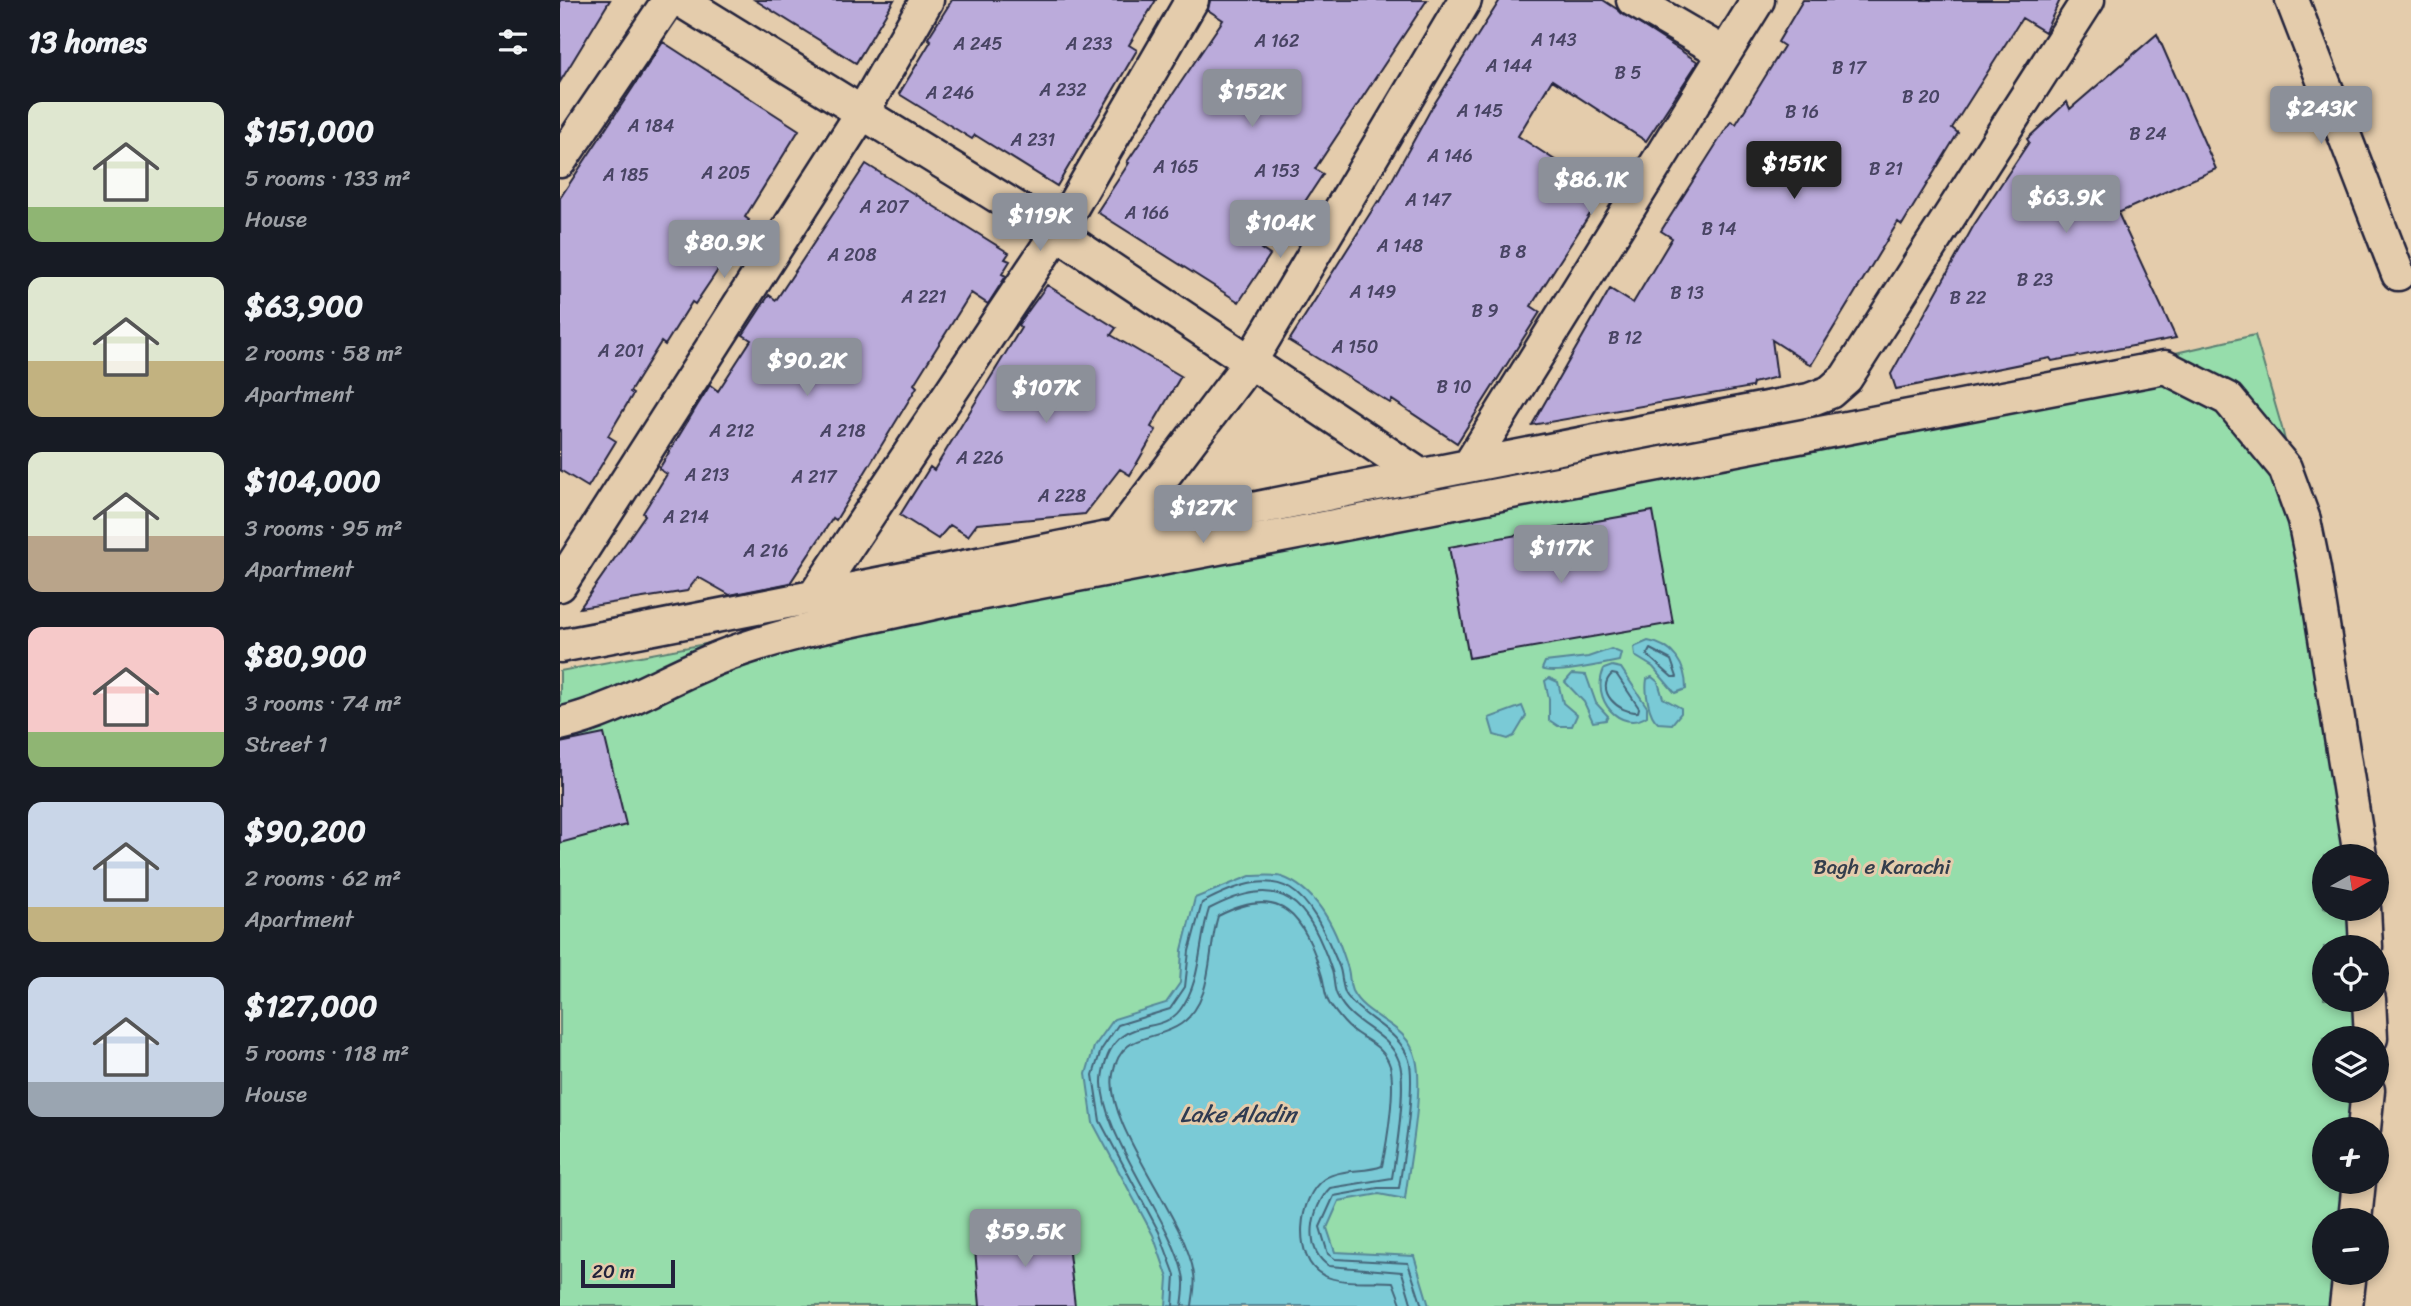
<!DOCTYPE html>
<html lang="en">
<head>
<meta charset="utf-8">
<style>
	:root { --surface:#171b24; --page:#20242c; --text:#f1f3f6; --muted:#9ea1a6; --accent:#8c9099 }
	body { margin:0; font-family:Sriracha,sans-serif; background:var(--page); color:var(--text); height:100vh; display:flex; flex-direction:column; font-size:26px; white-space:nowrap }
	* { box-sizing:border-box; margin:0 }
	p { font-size:23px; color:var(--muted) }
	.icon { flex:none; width:38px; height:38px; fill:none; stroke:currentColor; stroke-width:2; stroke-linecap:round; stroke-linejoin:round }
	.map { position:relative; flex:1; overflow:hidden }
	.side { display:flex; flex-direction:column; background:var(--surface); width:560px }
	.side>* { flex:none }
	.needle { width:46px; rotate:81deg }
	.tools { position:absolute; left:1752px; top:844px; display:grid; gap:14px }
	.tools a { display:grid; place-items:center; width:77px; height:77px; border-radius:50%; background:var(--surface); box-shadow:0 4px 10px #0003; font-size:35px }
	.scale { position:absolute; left:21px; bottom:18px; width:94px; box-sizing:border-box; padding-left:7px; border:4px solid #22223b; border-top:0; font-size:19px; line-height:24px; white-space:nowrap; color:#22223b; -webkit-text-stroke:5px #e4ccac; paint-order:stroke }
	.price { position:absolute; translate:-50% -60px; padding:0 16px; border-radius:7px; background:var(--accent); color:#fff; font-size:23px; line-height:46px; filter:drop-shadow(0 2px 4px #0008) }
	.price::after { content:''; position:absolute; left:50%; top:42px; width:21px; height:16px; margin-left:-10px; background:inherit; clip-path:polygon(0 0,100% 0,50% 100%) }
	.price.current { background:#222; color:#fff }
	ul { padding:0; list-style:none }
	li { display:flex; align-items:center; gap:21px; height:175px; padding:0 28px }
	li span { display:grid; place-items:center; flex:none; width:196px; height:140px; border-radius:14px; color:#555 }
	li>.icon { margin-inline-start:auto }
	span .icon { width:84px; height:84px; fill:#fffc; stroke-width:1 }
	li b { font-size:30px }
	h2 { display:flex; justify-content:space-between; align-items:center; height:84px; padding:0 28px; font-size:30px }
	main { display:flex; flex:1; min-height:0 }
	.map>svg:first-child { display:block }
</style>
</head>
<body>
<main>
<section class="side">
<h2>13 homes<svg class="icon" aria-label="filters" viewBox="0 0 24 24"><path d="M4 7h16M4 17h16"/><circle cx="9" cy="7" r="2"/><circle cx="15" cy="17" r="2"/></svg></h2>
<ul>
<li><span style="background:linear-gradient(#dfe7d0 75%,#8fb573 0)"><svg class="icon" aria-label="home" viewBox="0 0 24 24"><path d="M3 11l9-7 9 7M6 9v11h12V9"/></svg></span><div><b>$151,000</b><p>5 rooms · 133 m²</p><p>House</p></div></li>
<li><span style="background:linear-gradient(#dfe7d0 60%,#c2b280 0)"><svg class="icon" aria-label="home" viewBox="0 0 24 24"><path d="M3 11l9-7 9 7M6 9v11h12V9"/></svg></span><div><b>$63,900</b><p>2 rooms · 58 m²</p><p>Apartment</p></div></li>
<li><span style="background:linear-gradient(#dfe7d0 60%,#b9a48a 0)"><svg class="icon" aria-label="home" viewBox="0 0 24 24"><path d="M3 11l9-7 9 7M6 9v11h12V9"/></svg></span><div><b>$104,000</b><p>3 rooms · 95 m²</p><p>Apartment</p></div></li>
<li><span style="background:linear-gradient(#f6c9c9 75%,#8fb573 0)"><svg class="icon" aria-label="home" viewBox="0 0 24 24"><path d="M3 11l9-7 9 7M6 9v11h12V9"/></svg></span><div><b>$80,900</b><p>3 rooms · 74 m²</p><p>Street 1</p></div></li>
<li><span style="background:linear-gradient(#c9d6e8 75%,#c2b280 0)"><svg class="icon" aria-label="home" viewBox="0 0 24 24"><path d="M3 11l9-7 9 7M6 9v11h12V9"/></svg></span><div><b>$90,200</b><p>2 rooms · 62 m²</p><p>Apartment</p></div></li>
<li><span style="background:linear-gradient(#c9d6e8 75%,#9aa5b1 0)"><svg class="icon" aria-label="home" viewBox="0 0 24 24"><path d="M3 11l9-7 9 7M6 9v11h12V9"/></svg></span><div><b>$127,000</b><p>5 rooms · 118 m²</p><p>House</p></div></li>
</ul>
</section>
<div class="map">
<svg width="1851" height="1306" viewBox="0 0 1851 1306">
	<rect width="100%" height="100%" fill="#e4ccac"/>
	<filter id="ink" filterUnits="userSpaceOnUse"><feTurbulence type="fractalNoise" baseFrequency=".0143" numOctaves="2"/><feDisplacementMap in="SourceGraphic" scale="14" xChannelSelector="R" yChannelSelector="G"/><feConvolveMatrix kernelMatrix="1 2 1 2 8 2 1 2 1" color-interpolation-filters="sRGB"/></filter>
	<g filter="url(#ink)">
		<path fill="#96ddab" stroke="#5c8073" stroke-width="2" d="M1695,335L1722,428L1744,520L1800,856H1764V908H1801V947H1764V999H1799V1038H1764V1090H1797L1796,1129H1764V1181H1795L1794,1220H1764V1272H1790L1786,1306H0V671L849,513L1307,423Z"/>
		<path fill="#7acad6" stroke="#578798" stroke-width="2" d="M1088,641C1113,645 1126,665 1126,689L1115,693L1093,667L1075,656L1074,647Z
			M1051,649L1061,653L1059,661C1044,664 992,676 982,669L985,662L1028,657Z
			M1052,666L1061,668L1087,707V716C1061,734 1030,699 1044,669Z
			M1012,674L1026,675L1036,703L1048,716L1046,720L1033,722L1024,702L1005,682Z
			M1092,677L1098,682L1103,698L1121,708V713L1112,724L1098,723C1088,715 1085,691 1087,679Z
			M989,678L998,682L1003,703L1017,715L1012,726H998L989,720V699L985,681Z
			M962,706L966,716L954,736L948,739L934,735L929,718Z
			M690,876C700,876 713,874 722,877C759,890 778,934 788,969C790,976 789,984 792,991C807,1020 847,1022 856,1059C864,1091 849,1164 845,1199L819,1194L779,1201L767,1228L775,1252L854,1256L869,1306H606L608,1278L593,1235L533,1123L526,1074L534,1047L554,1019L606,1003L620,983L622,950L635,898Z"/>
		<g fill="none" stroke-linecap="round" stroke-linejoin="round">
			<path stroke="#456579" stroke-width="2" d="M1090,649L1111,660L1117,677H1112L1087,655Z
				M1052,674L1057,675L1079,708L1078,712C1059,714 1034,690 1052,674Z
				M613,1306L615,1275L599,1232L540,1121L533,1075L541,1050L558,1025L610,1009L625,987L629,951L642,903C726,858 747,889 779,966C783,975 781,988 787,996C805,1021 839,1029 849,1060C856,1084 843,1161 839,1188H818L774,1196L760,1227L768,1254L775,1259L848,1263L862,1306
				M622,1306C623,1296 626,1284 623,1274C611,1218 532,1123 543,1072C555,1011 599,1038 620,1010C642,981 638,943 649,909C723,870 748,901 772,971C775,980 773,989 778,997C792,1026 828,1031 839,1061C847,1083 836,1154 832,1178L770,1188C751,1207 743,1249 769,1266L842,1272L852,1306
				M632,1306C633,1296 636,1284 634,1274C625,1215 544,1126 553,1074C561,1030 594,1043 621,1024C654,1001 647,951 658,916C722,883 744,916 762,976C765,986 764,997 771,1006C777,1014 784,1024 792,1030C806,1041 824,1046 830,1066C836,1087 827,1143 822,1166C805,1173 781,1168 764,1179C738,1197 732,1259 763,1275C781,1285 812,1280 833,1282L842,1306"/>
		</g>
		<path fill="#bbabdb" stroke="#22223b" stroke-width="2" d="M0,0H50L0,82Z
			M195,0H334L296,63Z
			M392,0H596L569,45L577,50L497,186L415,135L412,139L339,94L371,41L368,38Z
			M650,0H867L755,169L763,174L738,212L729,206L701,249L710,255L679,302L537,212L569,163L567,162L663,20L648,10Z
			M940,0H1043L1138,62L1086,141L992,80L958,136L1044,192L971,306L980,312L897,443L832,400L830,403L729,341L818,201L820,202L871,109Z
			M1243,0H1500L1485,32L1462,18L1392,128L1398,133L1342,225L1338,222L1251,365L1212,340L1217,377L1193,383L1192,387L972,425L1050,289L1073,303L1112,238L1101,231L1171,121L1176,124L1224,46L1218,42Z
			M1597,34L1656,169L1558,213L1616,338L1492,361L1490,358L1336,389L1331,374L1414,225L1469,142L1467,139L1507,102L1510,109Z
			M103,42L239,130L185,217L189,220L164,261L135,304L132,302L105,345L101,342L70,392L73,394L48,436L56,441L28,487L0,470V198Z
			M306,164L449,253L445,259L450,261L442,274L446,276L428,304L411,293L354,384L357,387L276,520L273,518L230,583L170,595L138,577L127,591L20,608L85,515L83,513L107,474L99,469L137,406L150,385L158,391L191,340L183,335L209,295L216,300Z
			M487,285L556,328L551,335L621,376L591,427L596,430L570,475L560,469L525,514L417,524L408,536L390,525L378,539L340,515L370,467L374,470L461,328L458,325Z
			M1093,511L1113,623L909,658L889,547Z
			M44,734L66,825L0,843V743Z
			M506,1227L515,1306H420L414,1238Z"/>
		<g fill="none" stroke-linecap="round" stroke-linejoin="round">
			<g stroke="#22223b" stroke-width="37">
				<path id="minor" d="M120,0L497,233L860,475
					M1073,0L1164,53
					M1732,0L1838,274
					M0,161L109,0
					M910,464L1198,0
					M559,535L690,362L905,0
					M0,585L302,113L367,0
					M253,598L497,233L632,0
					M0,646C417,567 832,478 1249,400L1270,392L1286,378L1528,0
					M0,724C56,711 105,679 158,658C232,629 315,617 392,599L1605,367L1668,399L1725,468L1744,520L1754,569L1800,856
					M1804,908L1806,947
					M1809,999L1811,1038
					M1804,1129L1808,1090
					M1795,1220L1799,1181
					M1786,1306L1790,1272"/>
			</g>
			<use href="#minor" stroke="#e4ccac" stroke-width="32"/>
		</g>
	</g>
	<g text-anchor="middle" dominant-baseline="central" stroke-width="6" stroke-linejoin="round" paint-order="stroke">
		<g font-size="18" fill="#484463">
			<text x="994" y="40">A 143</text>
			<text x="717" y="41">A 162</text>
			<text x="418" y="44">A 245</text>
			<text x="529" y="44">A 233</text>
			<text x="949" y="66">A 144</text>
			<text x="1289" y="68">B 17</text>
			<text x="1068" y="73">B 5</text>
			<text x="503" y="90">A 232</text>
			<text x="390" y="93">A 246</text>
			<text x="1361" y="97">B 20</text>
			<text x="920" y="111">A 145</text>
			<text x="1242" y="112">B 16</text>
			<text x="91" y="126">A 184</text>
			<text x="1588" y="134">B 24</text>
			<text x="473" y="140">A 231</text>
			<text x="890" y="156">A 146</text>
			<text x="616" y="167">A 165</text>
			<text x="1326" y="169">B 21</text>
			<text x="717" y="171">A 153</text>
			<text x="166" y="173">A 205</text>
			<text x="66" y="175">A 185</text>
			<text x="868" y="200">A 147</text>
			<text x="324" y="207">A 207</text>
			<text x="587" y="213">A 166</text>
			<text x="1159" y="229">B 14</text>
			<text x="840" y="246">A 148</text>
			<text x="953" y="252">B 8</text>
			<text x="292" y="255">A 208</text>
			<text x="1475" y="280">B 23</text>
			<text x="813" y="292">A 149</text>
			<text x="1127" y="293">B 13</text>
			<text x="364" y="297">A 221</text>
			<text x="1408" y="298">B 22</text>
			<text x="925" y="311">B 9</text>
			<text x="1065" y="338">B 12</text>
			<text x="795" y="347">A 150</text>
			<text x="61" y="351">A 201</text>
			<text x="894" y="387">B 10</text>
			<text x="172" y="431">A 212</text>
			<text x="283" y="431">A 218</text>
			<text x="420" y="458">A 226</text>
			<text x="147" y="475">A 213</text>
			<text x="254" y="477">A 217</text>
			<text x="502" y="496">A 228</text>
			<text x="126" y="517">A 214</text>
			<text x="206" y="551">A 216</text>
		</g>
		<g font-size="21" fill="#333e4c" stroke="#e4ccac">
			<text x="1322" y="867">Bagh e Karachi</text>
		</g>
		<g font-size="23" font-style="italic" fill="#2f3b52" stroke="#e4ccac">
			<text x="678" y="1114">Lake Aladin</text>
		</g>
	</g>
</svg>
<div class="tools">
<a><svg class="needle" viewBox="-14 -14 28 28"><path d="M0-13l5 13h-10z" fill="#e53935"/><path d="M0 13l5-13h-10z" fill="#9ea1a6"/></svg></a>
<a><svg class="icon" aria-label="locate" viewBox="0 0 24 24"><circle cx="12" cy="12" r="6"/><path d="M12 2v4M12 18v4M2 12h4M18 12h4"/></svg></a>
<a><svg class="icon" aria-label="layers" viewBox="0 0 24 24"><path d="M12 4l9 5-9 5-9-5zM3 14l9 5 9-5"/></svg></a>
<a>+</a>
<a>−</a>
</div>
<div class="scale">20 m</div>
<b class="price" style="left:692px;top:129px">$152K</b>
<b class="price" style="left:1761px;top:146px">$243K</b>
<b class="price current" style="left:1234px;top:201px">$151K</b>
<b class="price" style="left:1031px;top:217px">$86.1K</b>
<b class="price" style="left:1506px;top:235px">$63.9K</b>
<b class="price" style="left:480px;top:253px">$119K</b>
<b class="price" style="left:720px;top:260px">$104K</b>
<b class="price" style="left:164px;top:280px">$80.9K</b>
<b class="price" style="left:247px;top:398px">$90.2K</b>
<b class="price" style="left:486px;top:425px">$107K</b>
<b class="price" style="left:643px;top:545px">$127K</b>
<b class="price" style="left:1001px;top:585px">$117K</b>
<b class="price" style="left:465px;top:1269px">$59.5K</b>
</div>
</main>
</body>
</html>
